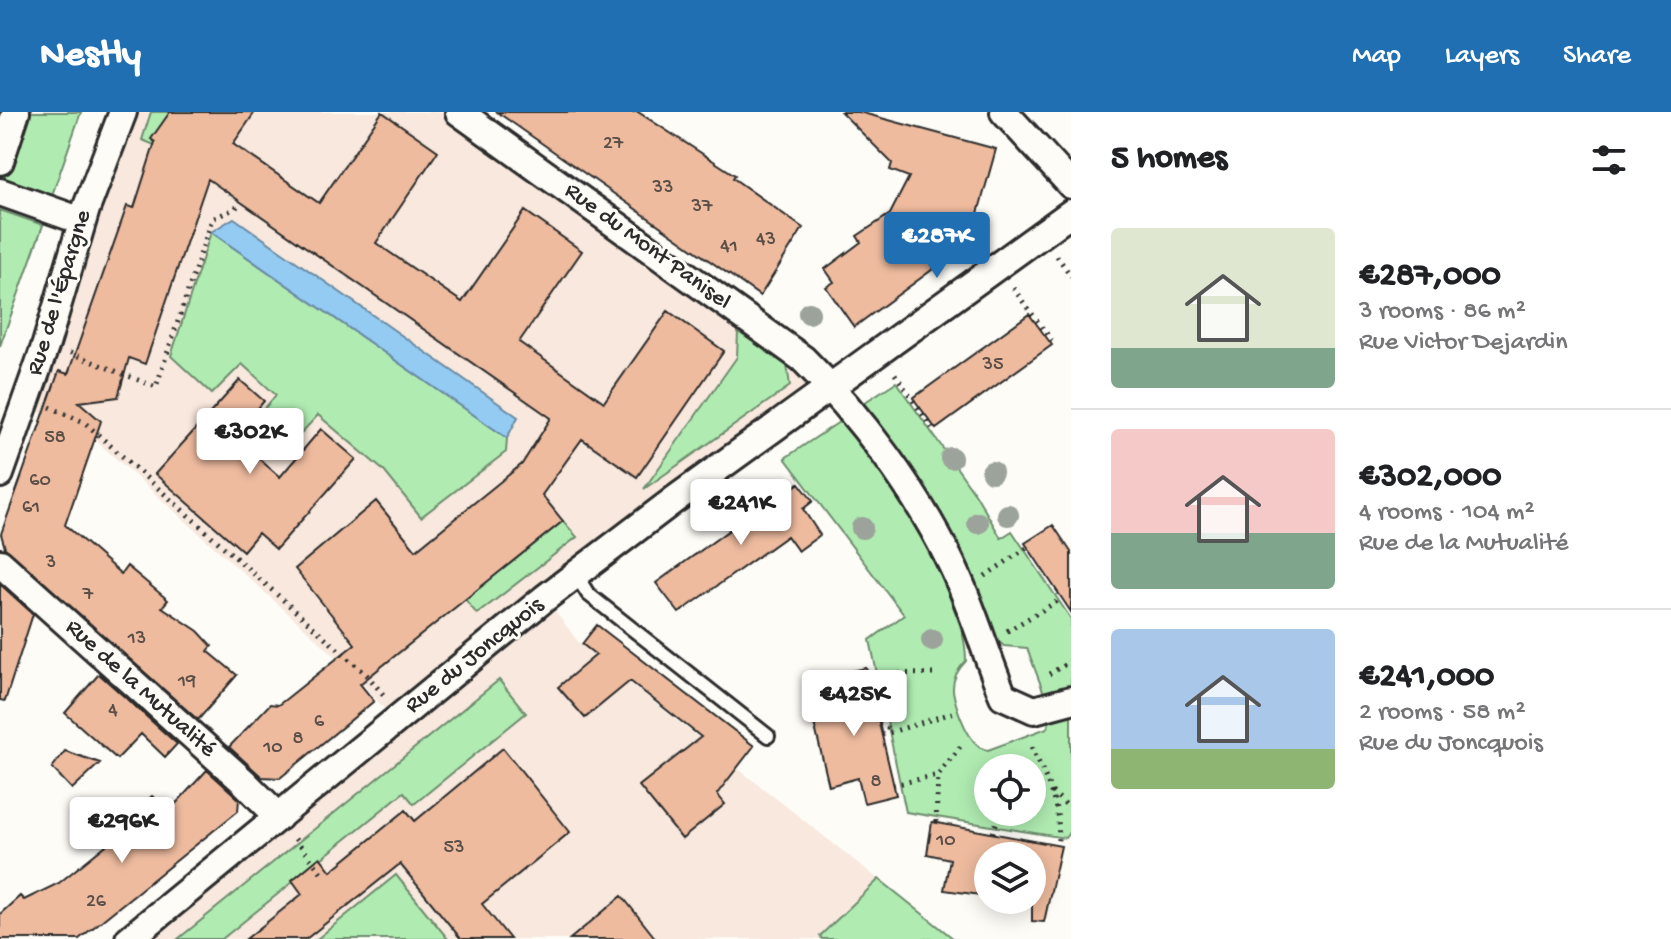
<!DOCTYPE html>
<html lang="en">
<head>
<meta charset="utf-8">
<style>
	:root { --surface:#fff; --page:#f6f6f6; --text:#202124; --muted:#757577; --line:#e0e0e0; --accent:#1f6fb2 }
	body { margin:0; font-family:"Gochi Hand",sans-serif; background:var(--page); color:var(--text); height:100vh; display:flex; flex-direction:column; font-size:30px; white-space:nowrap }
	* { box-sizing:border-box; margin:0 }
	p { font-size:26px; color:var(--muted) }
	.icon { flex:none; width:44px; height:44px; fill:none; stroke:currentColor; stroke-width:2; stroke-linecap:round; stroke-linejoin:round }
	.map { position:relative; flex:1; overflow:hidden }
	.side { display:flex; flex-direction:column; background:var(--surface); width:600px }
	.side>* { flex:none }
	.fabs { position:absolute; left:974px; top:642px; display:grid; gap:16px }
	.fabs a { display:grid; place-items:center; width:72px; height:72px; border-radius:50%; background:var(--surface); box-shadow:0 4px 20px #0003; font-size:40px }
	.price { position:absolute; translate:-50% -68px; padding:0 18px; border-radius:8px; background:#fff; color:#222; font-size:26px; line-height:52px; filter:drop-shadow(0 2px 4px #0008) }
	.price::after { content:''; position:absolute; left:50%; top:48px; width:24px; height:18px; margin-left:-12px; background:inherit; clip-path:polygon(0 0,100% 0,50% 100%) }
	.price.on { background:var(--accent); color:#fff }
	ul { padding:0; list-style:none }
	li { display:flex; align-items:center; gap:24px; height:200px; padding:0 40px }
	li+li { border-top:2px solid var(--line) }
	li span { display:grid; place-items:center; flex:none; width:224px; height:160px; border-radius:8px; color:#555 }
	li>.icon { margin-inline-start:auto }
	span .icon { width:96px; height:96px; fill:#fffc; stroke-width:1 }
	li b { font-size:34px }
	h2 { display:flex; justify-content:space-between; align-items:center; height:96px; padding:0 40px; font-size:34px }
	header { display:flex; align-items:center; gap:48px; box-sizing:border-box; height:112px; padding:0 40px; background:var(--accent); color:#fff }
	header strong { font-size:38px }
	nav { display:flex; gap:44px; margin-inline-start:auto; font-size:28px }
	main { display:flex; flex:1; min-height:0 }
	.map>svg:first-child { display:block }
</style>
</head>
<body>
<header>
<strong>Nestly</strong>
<nav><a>Map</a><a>Layers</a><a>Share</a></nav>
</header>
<main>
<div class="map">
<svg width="1071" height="827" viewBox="0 0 1071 827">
	<rect width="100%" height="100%" fill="#fdfcf7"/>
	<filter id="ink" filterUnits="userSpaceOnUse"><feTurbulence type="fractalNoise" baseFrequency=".0125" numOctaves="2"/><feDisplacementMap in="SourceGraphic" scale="16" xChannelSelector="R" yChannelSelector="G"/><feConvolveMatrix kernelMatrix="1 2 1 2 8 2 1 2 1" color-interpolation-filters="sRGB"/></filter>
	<g filter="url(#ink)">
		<path fill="#f8e8dd" d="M123,0H459L832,275L546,487L579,531L954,827H129L395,609L349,556L83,317L24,294Z"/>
		<path fill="#b0ecb2" stroke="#6e8c6e" stroke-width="2" fill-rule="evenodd" d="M28,0H81L51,86L3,70Z
			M151,0H181L157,34L142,28Z
			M0,98L43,113L0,234Z
			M211,120L507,326L506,340L421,405L384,359L318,303L292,331L258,304L276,283L242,252L212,282L171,244Z
			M738,220L787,253L790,274L644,377L737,245Z
			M896,270L976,383L1001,426L1012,419L1071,507V578L1045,584L1027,536L1004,534L993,525L932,394L862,292Z
			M842,308C888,368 921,413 949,484C958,506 966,525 966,549C958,557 952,566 953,579C956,596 969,636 988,638L1047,616L1052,604L1071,595V718L1065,726L906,700L870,528L904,503L785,346ZM988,656H1032V700H988Z
			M563,409L577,425L477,502L465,487Z
			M499,568L526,601L414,692L404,680L222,827H178Z
			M396,763L448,827H317Z
			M879,767L954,827H822L820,824Z"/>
		<path fill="#94cbf3" stroke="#6a8ba3" stroke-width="2" d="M234,106L518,305L507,326L211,120Z"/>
		<path fill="#eebb9f" stroke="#2b2b2b" stroke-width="2" d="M170,0H255L233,32L319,91L382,0L438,39L376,131L462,190L525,99L582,139L519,230L604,290L668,199L724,239L637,365L582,327L542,383L563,409L360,572L374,589L280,666L262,665L229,635L270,592L278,593L286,587L355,532L295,457L376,389L416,438L522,352L551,306L208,67L145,252L129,246L118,285L79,290L101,309L65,413L121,462L127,454L168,488L162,495L198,519L212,534L208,539L237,563L198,608L5,436L1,422L59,259L68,262L127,94L134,96L155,30L151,27Z
			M497,0H638L735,63L733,66L803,116L760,184Z
			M841,0H859L996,37L970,130L854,215L826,175L834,170L825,157L861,130L857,124L890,102L909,65L890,58L892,51Z
			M1029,202L1052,233L936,317L913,286Z
			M240,268L264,289L234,325L280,365L321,317L356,347L276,437L258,421L243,439L155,362Z
			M799,371L813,389L803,397L820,423L798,439L787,424L679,501L656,471L787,376L789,379Z
			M1053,413L1071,440V500L1025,431Z
			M0,472L33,502L5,589L0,588Z
			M597,513L754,634L717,682L725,692L682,727L639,674L701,625L630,569L585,606L558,575L596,543L582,532Z
			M866,556L896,683L864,691L858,666L829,674L810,594L839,587L833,563Z
			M99,562L177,632L165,645L141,622L117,647L65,601Z
			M503,636L570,720L482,792L510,827H461L400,752L306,827H246L302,782L292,768L320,745L331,759L406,698L415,709Z
			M65,639L100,651L72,677L52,656Z
			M207,658L239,687L238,699L79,827H0V802L20,784L24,788L59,771L106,733L102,728L152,684L169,699Z
			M932,710L1061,734L1044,810L1032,809V744H988V784L944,778L950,747L927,742Z
			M622,784L656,827H570Z"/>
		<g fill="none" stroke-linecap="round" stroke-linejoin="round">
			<g stroke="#2b2b2b" stroke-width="18">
				<path id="lane" d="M576,463L588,482L768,624"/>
			</g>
			<g stroke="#2b2b2b" stroke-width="32">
				<path id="street" d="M459,0L803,247C860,303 917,380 951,451C972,493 985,540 1003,584L1034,598L1071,588
					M1004,0L1071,73
					M0,49L16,0
					M0,80L82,109
					M0,362L46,232L86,97L123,0
					M0,451L244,670L279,705
					M129,827L545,486L674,388L1071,101"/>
			</g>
			<path stroke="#2b2b2b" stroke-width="5" stroke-dasharray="2 6" stroke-linecap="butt" d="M1057,144L1071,164
				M1013,176L1052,229
				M70,241L156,275L212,107L236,96L240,89
				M895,262L932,316
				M50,295L84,310L367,563L386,586
				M985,464L1028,435
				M1007,519L1056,490L1060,483
				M867,561L936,562
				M1049,562L1071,549
				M879,612L889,617
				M882,623L952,601
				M1032,635C1045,665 1064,700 1057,733
				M1007,656L1009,645
				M893,673L938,663L963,631
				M1052,680L1071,697
				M936,710L938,663
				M993,721L1000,700
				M295,727L324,764"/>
			<use href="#lane" stroke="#fdfcf7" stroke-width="12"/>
			<use href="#street" stroke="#fdfcf7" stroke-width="26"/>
		</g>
		<g fill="#9ca39a">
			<circle cx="809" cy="201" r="11"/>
			<circle cx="951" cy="346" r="11"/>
			<circle cx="992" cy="360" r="11"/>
			<circle cx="1008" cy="403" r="11"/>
			<circle cx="978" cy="411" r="11"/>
			<circle cx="862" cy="416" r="11"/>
			<circle cx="932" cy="528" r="11"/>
		</g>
	</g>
	<g text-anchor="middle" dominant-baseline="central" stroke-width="6" stroke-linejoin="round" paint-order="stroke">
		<g font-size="20" fill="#5c4f48">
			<text x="613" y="32">27</text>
			<text x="663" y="76">33</text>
			<text x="702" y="95">37</text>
			<text x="766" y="128">43</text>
			<text x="729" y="135">41</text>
			<text x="993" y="253">35</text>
			<text x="55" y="326">58</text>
			<text x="40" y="369">60</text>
			<text x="31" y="396">61</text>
			<text x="51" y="451">3</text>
			<text x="88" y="483">7</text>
			<text x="137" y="527">13</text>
			<text x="187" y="570">19</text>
			<text x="113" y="599">4</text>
			<text x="319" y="610">6</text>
			<text x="298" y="627">8</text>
			<text x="273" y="636">10</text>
			<text x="876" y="670">8</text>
			<text x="946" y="729">10</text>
			<text x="454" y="736">53</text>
			<text x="96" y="790">26</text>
		</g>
		<g font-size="24" fill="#2b2b2b" stroke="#fdfcf7">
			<text transform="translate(647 135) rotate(36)">Rue du Mont Panisel</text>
			<text transform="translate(60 181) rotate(-73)">Rue de l'Épargne</text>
			<text transform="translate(475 544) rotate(-39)">Rue du Joncquois</text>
			<text transform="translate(140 577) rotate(42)">Rue de la Mutualité</text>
		</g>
	</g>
</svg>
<div class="fabs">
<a><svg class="icon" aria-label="locate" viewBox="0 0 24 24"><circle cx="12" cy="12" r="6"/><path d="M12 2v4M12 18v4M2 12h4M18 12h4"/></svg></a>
<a><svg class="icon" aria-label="layers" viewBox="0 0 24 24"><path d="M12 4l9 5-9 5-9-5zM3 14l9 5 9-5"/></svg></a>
</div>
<b class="price on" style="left:937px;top:168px">€287K</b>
<b class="price" style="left:250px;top:364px">€302K</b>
<b class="price" style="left:741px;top:435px">€241K</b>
<b class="price" style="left:854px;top:626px">€425K</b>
<b class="price" style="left:122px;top:753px">€296K</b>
</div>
<section class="side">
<h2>5 homes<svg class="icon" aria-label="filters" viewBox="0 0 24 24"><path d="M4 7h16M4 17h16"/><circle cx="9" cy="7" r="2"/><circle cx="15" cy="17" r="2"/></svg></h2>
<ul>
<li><span style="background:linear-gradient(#dfe7d0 75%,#7fa58c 0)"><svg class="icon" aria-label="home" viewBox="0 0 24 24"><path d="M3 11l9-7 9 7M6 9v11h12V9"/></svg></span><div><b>€287,000</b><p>3 rooms · 86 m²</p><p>Rue Victor Dejardin</p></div></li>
<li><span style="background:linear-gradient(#f6c9c9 65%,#7fa58c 0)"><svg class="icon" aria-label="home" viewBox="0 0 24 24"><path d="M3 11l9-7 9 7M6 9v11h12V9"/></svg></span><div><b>€302,000</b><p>4 rooms · 104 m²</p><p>Rue de la Mutualité</p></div></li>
<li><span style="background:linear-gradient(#a9c7e8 75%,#8fb573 0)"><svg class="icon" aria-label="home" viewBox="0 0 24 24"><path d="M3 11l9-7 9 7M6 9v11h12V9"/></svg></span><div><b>€241,000</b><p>2 rooms · 58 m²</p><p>Rue du Joncquois</p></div></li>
</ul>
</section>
</main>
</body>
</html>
